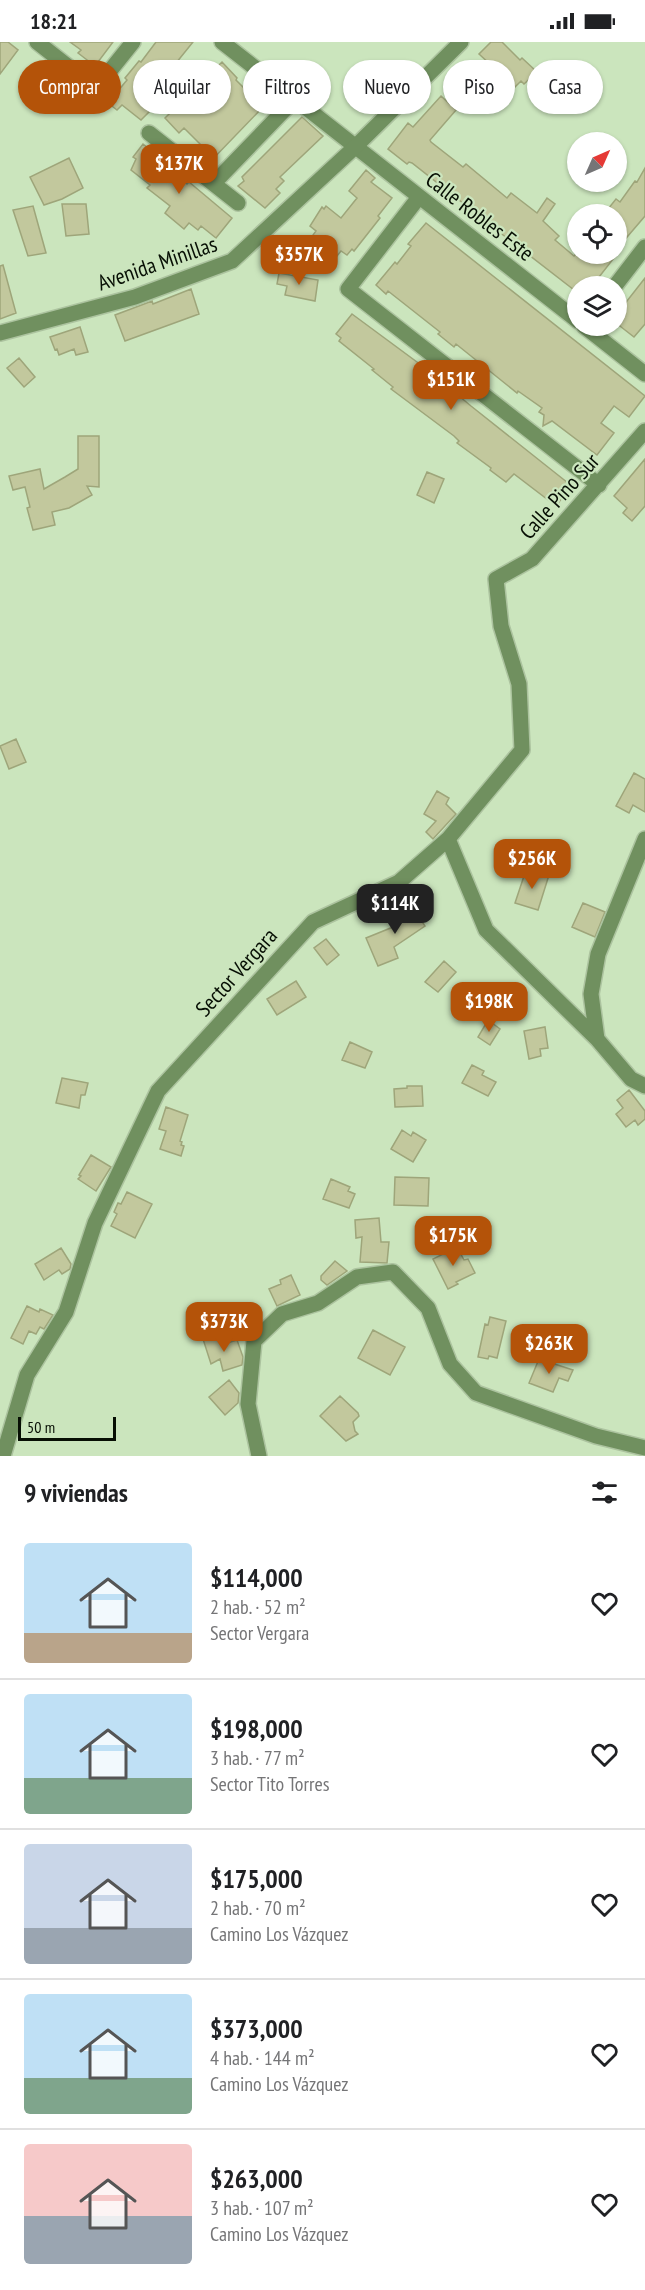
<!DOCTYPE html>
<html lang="es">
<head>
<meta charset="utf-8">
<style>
	:root { --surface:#fff; --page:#f2f2f2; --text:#202124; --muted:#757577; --line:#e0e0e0; --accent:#b45309 }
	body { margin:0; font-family:"PT Sans Narrow",sans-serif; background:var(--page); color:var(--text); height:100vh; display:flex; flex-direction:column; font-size:22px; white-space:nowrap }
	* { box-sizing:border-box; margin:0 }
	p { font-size:20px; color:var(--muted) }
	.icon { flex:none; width:33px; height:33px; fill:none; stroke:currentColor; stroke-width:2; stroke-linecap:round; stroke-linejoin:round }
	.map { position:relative; height:1414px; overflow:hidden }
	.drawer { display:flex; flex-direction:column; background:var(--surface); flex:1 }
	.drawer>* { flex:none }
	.hud { position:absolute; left:18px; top:18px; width:609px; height:54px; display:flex; gap:12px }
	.needle { width:39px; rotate:45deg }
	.tools { position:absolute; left:567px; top:90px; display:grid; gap:12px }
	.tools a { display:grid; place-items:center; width:60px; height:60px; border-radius:50%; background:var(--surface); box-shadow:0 2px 4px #0004; font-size:30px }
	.scale { position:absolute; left:18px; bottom:15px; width:98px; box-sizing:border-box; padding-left:6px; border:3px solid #070f04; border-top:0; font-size:16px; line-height:21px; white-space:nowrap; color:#070f04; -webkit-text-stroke:4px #cbe5bd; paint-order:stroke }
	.price { position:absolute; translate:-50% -51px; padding:0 14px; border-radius:12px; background:var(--accent); color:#fff; font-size:20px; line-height:39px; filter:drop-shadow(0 2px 3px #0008) }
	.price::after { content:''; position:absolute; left:50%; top:36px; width:18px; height:14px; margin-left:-9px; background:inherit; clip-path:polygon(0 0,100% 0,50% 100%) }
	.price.current { background:#222; color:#fff }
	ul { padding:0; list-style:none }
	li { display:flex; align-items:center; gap:18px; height:150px; padding:0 24px }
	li+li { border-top:2px solid var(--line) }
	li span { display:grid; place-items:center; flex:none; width:168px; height:120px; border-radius:6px; color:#555 }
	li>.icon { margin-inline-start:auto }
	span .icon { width:72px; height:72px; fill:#fffc; stroke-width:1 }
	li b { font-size:26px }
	h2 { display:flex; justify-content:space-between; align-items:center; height:72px; padding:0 24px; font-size:26px }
	.tag { padding:0 21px; border-radius:27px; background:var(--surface); box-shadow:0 2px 4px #0004; font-size:21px; line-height:54px }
	.tag.current { background:var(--accent); color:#fff }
	.status { display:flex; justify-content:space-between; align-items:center; height:42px; padding:0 30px; background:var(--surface); direction:ltr }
	.status svg { height:16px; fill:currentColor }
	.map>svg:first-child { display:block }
</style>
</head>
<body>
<div class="status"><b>18:21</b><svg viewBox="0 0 49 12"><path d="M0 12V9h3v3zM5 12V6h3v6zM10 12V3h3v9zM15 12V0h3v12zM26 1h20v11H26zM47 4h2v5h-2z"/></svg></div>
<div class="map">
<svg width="645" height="1414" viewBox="0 0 645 1414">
	<rect width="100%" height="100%" fill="#cbe5bd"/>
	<path fill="#c2c89d" stroke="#9ea57a" stroke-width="1.5" d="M0,0H8L18,8L0,32Z
		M70,0H113L95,24L78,11L81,8Z
		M156,0H193L147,57L155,64L141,78L122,63L117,68L108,61L127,38L125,36L139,19L141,20Z
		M491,0H502L520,18L522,16L537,30L524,42L521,39L515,45L479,12Z
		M222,20L237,36L236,38L263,65L208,122L197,112L204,106L184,86L179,91L165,76Z
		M441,54L456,68L430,98L431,100L463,125L466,122L507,156L511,151L537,171L547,156L555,162L543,179L559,194L555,198L574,214L576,212H617L592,244H578V251L485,179L482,182L462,165L464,162L412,121L409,120L407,122L388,107L408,81L413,85Z
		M302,75L323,94L280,135L284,139L276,147L280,151L265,166L238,144L244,139L242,135Z
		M143,102L160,116L158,119L187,142L189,140L232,176L216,196L201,184L198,188L189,181L184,187L165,171L170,164L147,146L150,143L131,128L136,117L133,115Z
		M69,116L83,146L62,157L44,163L30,135Z
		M645,126V174L616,208V172H604L616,157L620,160L635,139L637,140Z
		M366,128L375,136L371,140L392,156L378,174L380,176L354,209L352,207L347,213L341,209L324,230L300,211L316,189L310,184L322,165L324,167L326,164L341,176L357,156L349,149Z
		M62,162H86L89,192L66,194Z
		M33,164L46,211L28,214L13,168Z
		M426,181L645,354L629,375L614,364L601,381L614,391L597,413L552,379L543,384L544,373L539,370L542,366L518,349L517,351L456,302L454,305L438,292L440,290L388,249L386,252L376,243L395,220L397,222L411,204L408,202Z
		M3,223L16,271L0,277V224Z
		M279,231L318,238L315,259L285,253L287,244L277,242Z
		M645,236V282L634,295L616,281V273Z
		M191,247L199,272L125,299L115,273L152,259L153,262Z
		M352,272L436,334L437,333L455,347L453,349L471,364L568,441L571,444L556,464L514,432L506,440L490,428L491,426L457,401L459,399L454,394L391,347L393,345L372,328L374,327L339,299L341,296L336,292Z
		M80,285L88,310L76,313L74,307L59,313L57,307L55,308L50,295Z
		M19,316L35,335L24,345L7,326Z
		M78,394H99V445L87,444L92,453L69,466L52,470L55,483L33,488L27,466L30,465L25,445L13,448L9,434L40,427L44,447L65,435L78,427Z
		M645,417V464L632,479L623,471L627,466L614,454Z
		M427,430L444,437L434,461L417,453Z
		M16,697L26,720L9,727L0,704Z
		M634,731L645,737V770L633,763L629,771L616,764Z
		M437,749L449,756L446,762L456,772L433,797L426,790L436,779L424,772Z
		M526,828L549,833L538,868L515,861Z
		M409,860L425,884L394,905L398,916L378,924L366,896L398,883L392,871Z
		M583,861L605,870L595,895L572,885Z
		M326,897L339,913L327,923L314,906Z
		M444,919L456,930L438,950L425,940Z
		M296,939L306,955L277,973L267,957Z
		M488,978L500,987L490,1003L478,995Z
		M545,985L548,1006L540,1007L541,1014L529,1017L524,989Z
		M350,1000L372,1010L365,1026L342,1018Z
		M472,1023L484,1029L482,1033L496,1040L488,1054L462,1041Z
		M62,1036L88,1041L85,1053H81L79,1066L56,1061Z
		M407,1044H422L423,1064L395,1065L394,1047L407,1046Z
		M629,1048L645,1069V1077L638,1083L635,1078L626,1085L616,1072L623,1066L617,1058Z
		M166,1065L188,1073L180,1099L182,1100L181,1103L184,1104L181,1114L160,1107L166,1089L159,1087Z
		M402,1088L411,1094L413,1090L426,1098L413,1120L391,1107Z
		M91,1113L111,1125L96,1149L78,1137L81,1134L79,1133Z
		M395,1135L429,1136L428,1164L394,1163Z
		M331,1137L350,1145L348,1149L355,1152L349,1166L323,1157Z
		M127,1150L152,1162L135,1196L111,1184L117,1172L114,1170L118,1161L121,1162Z
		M379,1176L381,1200H389L387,1221L360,1220L362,1195L356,1196L355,1178Z
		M457,1205L464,1218L468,1217L475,1231L456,1240L458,1242L448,1247L433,1217Z
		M61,1206L71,1222L70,1227L62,1232L59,1228L44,1238L35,1222Z
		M335,1219L347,1229L327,1243L321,1238V1234Z
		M291,1233L300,1253L277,1264L269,1247L281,1242L280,1238Z
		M27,1264L39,1270L40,1267L53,1273L44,1287L40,1285L36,1292L29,1289L23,1302L11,1296Z
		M490,1275L506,1279L497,1316L489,1314L488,1317L478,1315L485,1282L488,1283Z
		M373,1288L405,1305L390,1333L358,1316Z
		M218,1292L221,1303L237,1298L243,1315L242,1323L223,1329L220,1317L211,1322L203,1297Z
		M539,1317L573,1328L568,1339L559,1336L553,1350L529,1341Z
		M229,1338L239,1351L238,1361L225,1373L209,1355Z
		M340,1354L358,1371L359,1374L353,1380L355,1389L358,1392L346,1399L320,1374Z"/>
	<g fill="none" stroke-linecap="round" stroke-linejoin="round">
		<g stroke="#acc39f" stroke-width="18">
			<path id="minor" d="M37,0L84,37L105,35L133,0
				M222,0L578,279
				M149,91L238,161
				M214,141L295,57
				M419,155L348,247L599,443
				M615,244L645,205
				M584,284L645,332
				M448,797L486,888L597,997L631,1037L645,1044
				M597,997L591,952L598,912L645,797
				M3,1414L27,1333L66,1270L95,1181L158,1049L313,880L399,840L448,797L522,708L519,642L501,584L496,537L532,517L645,389
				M259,1414L248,1362L254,1299L282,1272L318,1261L357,1235L393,1230L428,1266L450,1322L476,1351L596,1394L645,1406"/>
		</g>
		<g stroke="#acc39f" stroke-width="18">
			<path id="tertiary" d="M0,291L135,255L232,219L355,105L461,0"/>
		</g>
		<use href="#minor" stroke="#70905f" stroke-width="15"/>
		<use href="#tertiary" stroke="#70905f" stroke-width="15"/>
	</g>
	<g text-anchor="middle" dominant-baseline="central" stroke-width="4.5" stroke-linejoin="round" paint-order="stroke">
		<g font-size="22" fill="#070f04" stroke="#cbe5bd">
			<text transform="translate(480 174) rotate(38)">Calle Robles Este</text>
			<text transform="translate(157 221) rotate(-19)">Avenida Minillas</text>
			<text transform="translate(559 454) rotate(-48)">Calle Pino Sur</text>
			<text transform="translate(236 930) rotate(-48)">Sector Vergara</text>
		</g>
	</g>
</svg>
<div class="tools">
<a><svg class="needle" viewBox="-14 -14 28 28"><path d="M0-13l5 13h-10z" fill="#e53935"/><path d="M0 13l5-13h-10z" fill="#757577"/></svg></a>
<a><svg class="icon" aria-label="locate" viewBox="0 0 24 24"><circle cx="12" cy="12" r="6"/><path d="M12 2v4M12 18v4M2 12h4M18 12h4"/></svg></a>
<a><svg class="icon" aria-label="layers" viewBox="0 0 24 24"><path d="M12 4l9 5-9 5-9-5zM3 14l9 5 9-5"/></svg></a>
</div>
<div class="scale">50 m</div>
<b class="price" style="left:179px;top:153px">$137K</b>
<b class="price" style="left:299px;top:244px">$357K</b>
<b class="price" style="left:451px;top:369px">$151K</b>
<b class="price" style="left:532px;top:848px">$256K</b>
<b class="price current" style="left:395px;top:893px">$114K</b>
<b class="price" style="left:489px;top:991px">$198K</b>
<b class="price" style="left:453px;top:1225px">$175K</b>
<b class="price" style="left:224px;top:1311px">$373K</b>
<b class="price" style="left:549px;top:1333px">$263K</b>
<div class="hud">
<a class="tag current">Comprar</a>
<a class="tag">Alquilar</a>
<a class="tag">Filtros</a>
<a class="tag">Nuevo</a>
<a class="tag">Piso</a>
<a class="tag">Casa</a>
</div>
</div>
<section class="drawer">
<h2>9 viviendas<svg class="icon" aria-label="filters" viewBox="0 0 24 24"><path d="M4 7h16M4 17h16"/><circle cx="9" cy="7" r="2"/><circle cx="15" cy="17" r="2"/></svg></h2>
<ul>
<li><span style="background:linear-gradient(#bfe0f5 75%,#b9a48a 0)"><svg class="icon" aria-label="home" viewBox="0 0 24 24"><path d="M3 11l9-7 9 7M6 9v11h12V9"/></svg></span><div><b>$114,000</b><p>2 hab. · 52 m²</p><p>Sector Vergara</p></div><svg class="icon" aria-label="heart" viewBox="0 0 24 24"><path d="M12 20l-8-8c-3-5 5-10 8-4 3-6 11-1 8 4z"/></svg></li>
<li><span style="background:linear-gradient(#bfe0f5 70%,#7fa58c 0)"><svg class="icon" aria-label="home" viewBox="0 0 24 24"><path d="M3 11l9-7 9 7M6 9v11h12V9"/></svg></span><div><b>$198,000</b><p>3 hab. · 77 m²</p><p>Sector Tito Torres</p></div><svg class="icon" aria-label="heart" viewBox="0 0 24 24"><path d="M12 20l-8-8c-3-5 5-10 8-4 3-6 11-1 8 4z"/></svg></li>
<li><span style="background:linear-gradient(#c9d6e8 70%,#9aa5b1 0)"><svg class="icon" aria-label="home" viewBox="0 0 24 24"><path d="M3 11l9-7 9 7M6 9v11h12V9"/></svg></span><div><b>$175,000</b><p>2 hab. · 70 m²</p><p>Camino Los Vázquez</p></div><svg class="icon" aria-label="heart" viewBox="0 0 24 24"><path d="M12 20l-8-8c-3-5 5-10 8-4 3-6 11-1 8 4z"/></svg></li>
<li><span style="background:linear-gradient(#bfe0f5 70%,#7fa58c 0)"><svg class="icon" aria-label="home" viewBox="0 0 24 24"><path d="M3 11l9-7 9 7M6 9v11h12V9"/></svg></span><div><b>$373,000</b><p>4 hab. · 144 m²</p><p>Camino Los Vázquez</p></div><svg class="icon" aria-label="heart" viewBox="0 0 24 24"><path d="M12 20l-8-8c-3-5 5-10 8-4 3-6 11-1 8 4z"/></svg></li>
<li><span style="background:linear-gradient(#f6c9c9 60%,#9aa5b1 0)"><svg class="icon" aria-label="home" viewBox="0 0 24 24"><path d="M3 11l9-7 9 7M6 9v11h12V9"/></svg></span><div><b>$263,000</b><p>3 hab. · 107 m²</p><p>Camino Los Vázquez</p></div><svg class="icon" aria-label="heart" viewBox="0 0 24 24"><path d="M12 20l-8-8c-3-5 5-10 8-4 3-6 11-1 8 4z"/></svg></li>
</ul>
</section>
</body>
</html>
